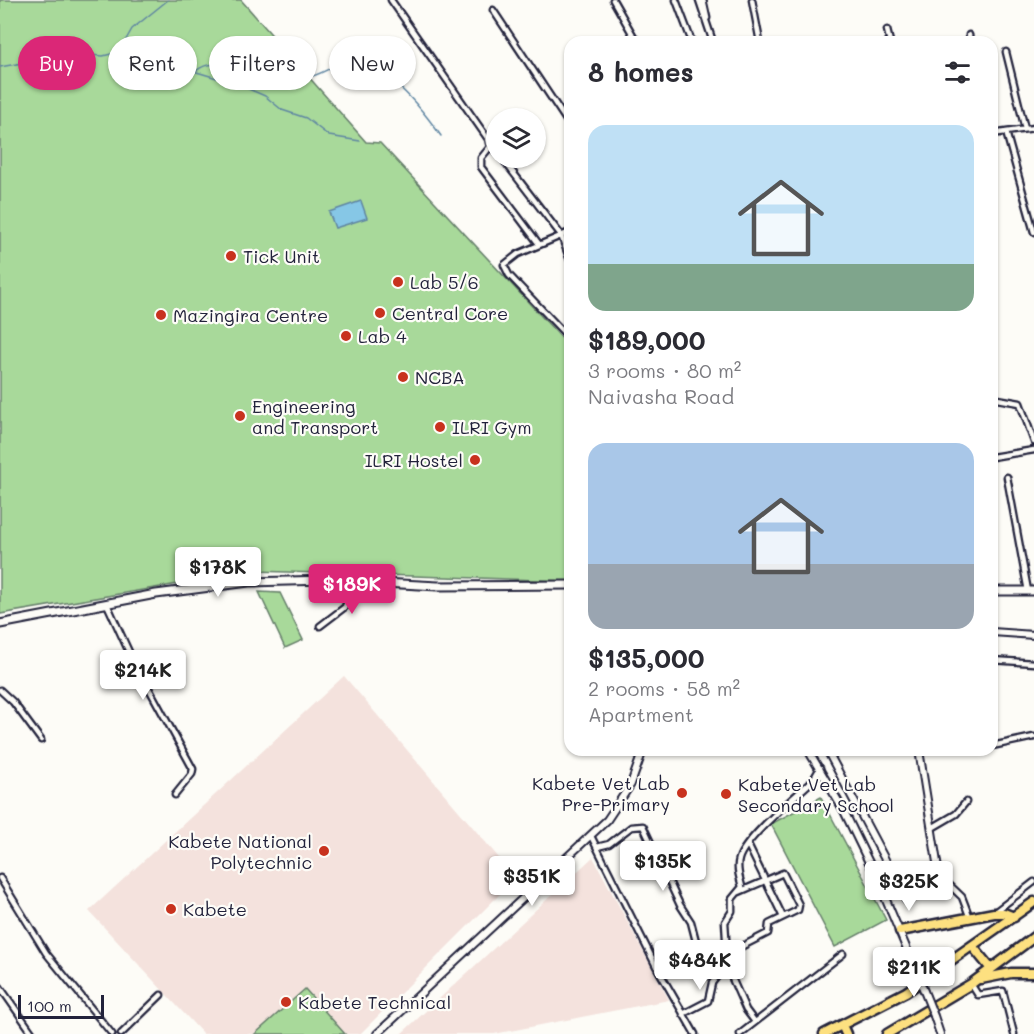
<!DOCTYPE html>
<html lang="en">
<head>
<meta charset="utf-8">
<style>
	:root { --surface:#fff; --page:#f7f7f7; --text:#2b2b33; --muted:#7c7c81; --accent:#db2777 }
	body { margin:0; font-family:Mali,sans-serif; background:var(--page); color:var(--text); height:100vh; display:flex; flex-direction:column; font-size:22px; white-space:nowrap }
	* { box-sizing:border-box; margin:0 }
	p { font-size:20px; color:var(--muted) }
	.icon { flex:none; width:33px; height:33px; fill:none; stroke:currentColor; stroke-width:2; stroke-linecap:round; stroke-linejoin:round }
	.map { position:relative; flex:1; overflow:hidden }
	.details { position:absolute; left:564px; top:36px; width:434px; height:720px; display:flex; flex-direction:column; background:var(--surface); border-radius:18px; box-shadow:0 2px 4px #0004 }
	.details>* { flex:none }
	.hud { position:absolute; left:18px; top:36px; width:456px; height:54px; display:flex; gap:12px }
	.controls { position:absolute; left:486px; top:108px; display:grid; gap:12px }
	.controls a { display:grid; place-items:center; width:60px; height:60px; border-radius:50%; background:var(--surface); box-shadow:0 2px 4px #0004; font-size:30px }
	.scale { position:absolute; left:18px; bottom:15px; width:86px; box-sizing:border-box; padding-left:6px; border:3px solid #22223b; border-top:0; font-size:16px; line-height:21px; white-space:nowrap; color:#22223b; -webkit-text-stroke:4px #fdfcf7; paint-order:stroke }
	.price { position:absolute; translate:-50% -51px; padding:0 14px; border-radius:6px; background:#fff; color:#222; font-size:20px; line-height:39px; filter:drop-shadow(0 2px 3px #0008) }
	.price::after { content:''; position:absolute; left:50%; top:36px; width:18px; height:14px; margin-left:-9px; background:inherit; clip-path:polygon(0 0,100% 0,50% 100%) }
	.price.on { background:var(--accent); color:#fff }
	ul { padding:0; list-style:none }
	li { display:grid; align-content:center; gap:12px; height:318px; padding:0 24px }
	li span { display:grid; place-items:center; height:186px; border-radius:18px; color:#555 }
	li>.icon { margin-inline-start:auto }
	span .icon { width:108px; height:108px; fill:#fffc; stroke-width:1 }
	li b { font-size:26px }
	h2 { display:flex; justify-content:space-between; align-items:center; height:72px; padding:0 24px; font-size:26px }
	.pill { padding:0 21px; border-radius:27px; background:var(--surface); box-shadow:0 2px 4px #0004; font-size:21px; line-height:54px }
	.pill.on { background:var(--accent); color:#fff }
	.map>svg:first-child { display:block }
</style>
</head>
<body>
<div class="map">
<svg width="1034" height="1034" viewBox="0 0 1034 1034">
	<rect width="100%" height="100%" fill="#fdfcf7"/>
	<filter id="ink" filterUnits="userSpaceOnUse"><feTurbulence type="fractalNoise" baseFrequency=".0167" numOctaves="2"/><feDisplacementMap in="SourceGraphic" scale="12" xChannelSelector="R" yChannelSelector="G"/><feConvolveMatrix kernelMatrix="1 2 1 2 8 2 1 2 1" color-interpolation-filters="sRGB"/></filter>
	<g filter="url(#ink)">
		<path fill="#f4e2dd" d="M344,676L516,878L360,1034H203L89,911Z
			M593,857L669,1000L494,1034H401Z"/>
		<path fill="#a8d99a" stroke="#657e6a" stroke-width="1.5" d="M0,0H241L366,142L380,143L570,347V581L255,571L0,614Z
			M259,592L280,593L303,640L285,648Z
			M821,797L886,920L835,947L771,824Z
			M305,989L345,1034H255Z"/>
		<path fill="#86c7e6" stroke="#5e85a2" stroke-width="1.5" d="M361,201L367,218L335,228L329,212Z"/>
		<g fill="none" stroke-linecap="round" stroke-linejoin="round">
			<path stroke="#5e85a2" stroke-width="1.5" d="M119,52L149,55L173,65L237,84L265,96L282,110L306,118L329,136L360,141
				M0,67L72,54L103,56L119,52L132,29L168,0
				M196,71C206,63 216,62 226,70C244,65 249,75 268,63C279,66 297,76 307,77C319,77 333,64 346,63C384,59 422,109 441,136"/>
			<g stroke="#22223b" stroke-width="9">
				<path id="minor" d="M391,0L488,139L490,147L481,158V167L539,244
					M613,0L637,42
					M676,0L692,42
					M699,0L713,42
					M703,0L707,18
					M752,0L760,42
					M493,10L570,126
					M887,30L890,42
					M969,35L970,42
					M1006,52L1025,129
					M1006,132L1034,232
					M992,134L1034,128
					M491,143L496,151
					M502,158L561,235L570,260
					M570,232L518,254L504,265L509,275L570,339
					M992,398L1020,403L1034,442
					M992,457L1034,450
					M1007,477L1028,591
					M328,580L347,600
					M107,604L129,652L193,769L192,774L175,795
					M320,626L345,607L354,581
					M992,660L1034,663
					M0,690L13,702L41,740
					M992,746L1034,737
					M932,828L956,814L966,802
					M591,836L656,966L695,1034
					M748,845L783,917
					M597,847L609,844L631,827L643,826L680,905L691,922L698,949L718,975
					M939,875L962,897L970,918
					M0,878L46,953L112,1034
					M996,911L1034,882
					M727,954L768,933L769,924L798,910L799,905L783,873L739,892
					M971,984L978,995L1003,991L1014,1034
					M0,987L33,1034
					M683,1014L708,1001L712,983L725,966
					M755,1022L746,1010L723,958L727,954L725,922L732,911V899L742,887C740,878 736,869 739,859C745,838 795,797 813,780L820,768
					M121,1034L161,995
					M740,1034L843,954"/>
			</g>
			<g stroke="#22223b" stroke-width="10">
				<path id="tertiary" d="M992,632L1034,635
					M808,750L844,811L878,881L916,971
					M827,750L907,901L939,875L919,750
					M934,1016L940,1034
					M377,1034L607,820L631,784L643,750"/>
			</g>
			<g stroke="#22223b" stroke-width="11">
				<path id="secondary" d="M992,591H1034
					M0,624L156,594L249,582L327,580L438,586L570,585"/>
			</g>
			<g stroke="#22223b" stroke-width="13">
				<path id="trunk" d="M900,931L994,913H1004L1014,917
					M973,947L991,969
					M981,979L1011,973H1034
					M842,1025L846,1034
					M824,1034L906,992L1034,902
					M887,1034L971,984L1034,937"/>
			</g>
			<use href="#minor" stroke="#fdfcf7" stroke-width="4.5"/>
			<use href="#tertiary" stroke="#fdfcf7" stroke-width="6"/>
			<use href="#secondary" stroke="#fdfcf7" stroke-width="7"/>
			<use href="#trunk" stroke="#fde080" stroke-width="8"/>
			<g stroke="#22223b" stroke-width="10" stroke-linecap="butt">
				<path id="tertiary-bridge" d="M916,971L934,1016"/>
			</g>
			<use href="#tertiary-bridge" stroke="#fdfcf7" stroke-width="6"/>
		</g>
	</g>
	<g fill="#c8321e" stroke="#fdfcf7" stroke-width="2">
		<circle cx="231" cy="256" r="6"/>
		<circle cx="398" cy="282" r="6"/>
		<circle cx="380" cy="313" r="6"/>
		<circle cx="161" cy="315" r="6"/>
		<circle cx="346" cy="336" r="6"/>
		<circle cx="403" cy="377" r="6"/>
		<circle cx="240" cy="416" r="6"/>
		<circle cx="440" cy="427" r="6"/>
		<circle cx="475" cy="460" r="6"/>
		<circle cx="682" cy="793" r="6"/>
		<circle cx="726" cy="794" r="6"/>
		<circle cx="324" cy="851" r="6"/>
		<circle cx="171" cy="909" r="6"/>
		<circle cx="286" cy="1002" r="6"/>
	</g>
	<g text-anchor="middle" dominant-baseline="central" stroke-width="4.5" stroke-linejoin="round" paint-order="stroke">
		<g font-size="18" fill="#22223b" stroke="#fdfcf7" text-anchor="start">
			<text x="243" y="256">Tick Unit</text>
			<text x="410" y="282">Lab 5/6</text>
			<text x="392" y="313">Central Core</text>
			<text x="173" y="315">Mazingira Centre</text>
			<text x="358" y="336">Lab 4</text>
			<text x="415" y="377">NCBA</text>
			<text x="252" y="406">Engineering<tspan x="252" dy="21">and Transport</tspan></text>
			<text x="452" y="427">ILRI Gym</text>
			<text x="463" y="460" text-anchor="end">ILRI Hostel</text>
			<text x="670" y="783" text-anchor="end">Kabete Vet Lab<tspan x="670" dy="21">Pre-Primary</tspan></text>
			<text x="738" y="784">Kabete Vet Lab<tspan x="738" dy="21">Secondary School</tspan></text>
			<text x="312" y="841" text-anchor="end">Kabete National<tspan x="312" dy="21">Polytechnic</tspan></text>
			<text x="183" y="909">Kabete</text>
			<text x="298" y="1002">Kabete Technical</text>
		</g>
	</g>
</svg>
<div class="controls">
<a><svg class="icon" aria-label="layers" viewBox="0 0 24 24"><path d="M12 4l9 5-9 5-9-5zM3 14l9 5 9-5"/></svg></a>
</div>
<div class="scale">100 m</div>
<b class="price" style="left:218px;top:598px">$178K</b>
<b class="price on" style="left:352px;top:615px">$189K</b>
<b class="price" style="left:143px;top:701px">$214K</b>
<b class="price" style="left:663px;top:892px">$135K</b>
<b class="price" style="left:532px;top:907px">$351K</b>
<b class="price" style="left:909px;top:912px">$325K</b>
<b class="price" style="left:700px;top:991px">$484K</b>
<b class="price" style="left:914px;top:998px">$211K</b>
<div class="hud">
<a class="pill on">Buy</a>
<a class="pill">Rent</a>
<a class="pill">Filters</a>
<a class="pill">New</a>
</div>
<section class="details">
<h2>8 homes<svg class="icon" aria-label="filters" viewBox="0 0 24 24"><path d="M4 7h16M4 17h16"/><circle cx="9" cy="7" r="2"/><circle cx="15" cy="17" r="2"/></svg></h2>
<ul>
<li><span style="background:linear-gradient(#bfe0f5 75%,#7fa58c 0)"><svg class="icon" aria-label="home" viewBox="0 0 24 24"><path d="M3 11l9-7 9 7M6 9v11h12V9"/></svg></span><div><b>$189,000</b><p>3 rooms · 80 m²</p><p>Naivasha Road</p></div></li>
<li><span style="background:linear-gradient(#a9c7e8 65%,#9aa5b1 0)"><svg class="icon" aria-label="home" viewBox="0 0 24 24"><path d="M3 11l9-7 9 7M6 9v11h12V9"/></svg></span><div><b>$135,000</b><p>2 rooms · 58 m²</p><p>Apartment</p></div></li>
</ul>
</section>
</div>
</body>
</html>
